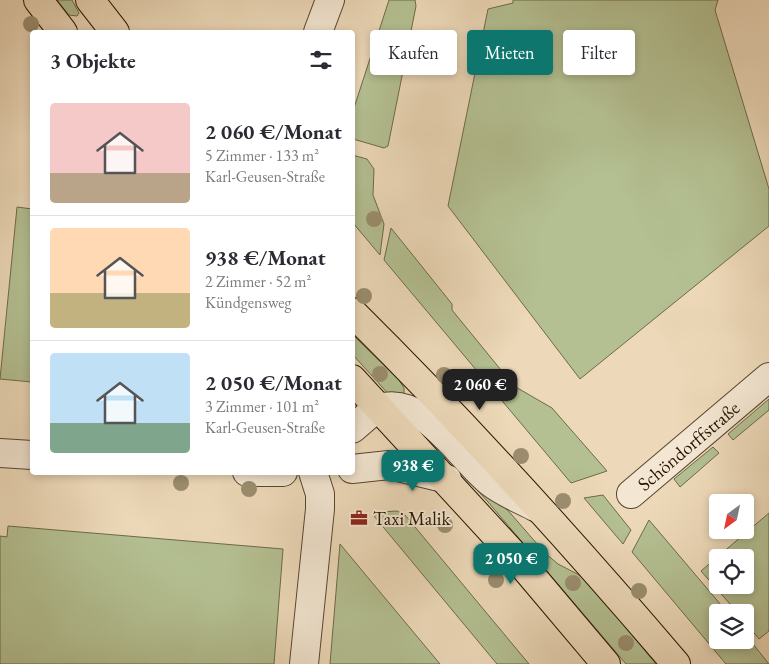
<!DOCTYPE html>
<html lang="de">
<head>
<meta charset="utf-8">
<style>
	:root { --surface:#fff; --page:#f7f7f7; --text:#2b2b33; --muted:#7c7c81; --line:#e1e1e2; --accent:#0f766e }
	body { margin:0; font-family:"EB Garamond",serif; background:var(--page); color:var(--text); height:100vh; display:flex; flex-direction:column; font-size:19px; white-space:nowrap }
	* { box-sizing:border-box; margin:0 }
	p { font-size:16px; color:var(--muted) }
	.icon { flex:none; width:28px; height:28px; fill:none; stroke:currentColor; stroke-width:2; stroke-linecap:round; stroke-linejoin:round }
	.map { position:relative; flex:1; overflow:hidden }
	.sheet { position:absolute; left:30px; top:30px; width:325px; height:445px; display:flex; flex-direction:column; background:var(--surface); border-radius:5px; box-shadow:0 2px 8px #0003 }
	.sheet>* { flex:none }
	.hud { position:absolute; left:370px; top:30px; width:324px; height:45px; display:flex; gap:10px }
	.needle { width:32px; rotate:213deg }
	.fabs { position:absolute; left:709px; top:494px; display:grid; gap:10px }
	.fabs a { display:grid; place-items:center; width:45px; height:45px; border-radius:5px; background:var(--surface); box-shadow:0 2px 8px #0003; font-size:25px }
	.price { position:absolute; translate:-50% -42px; padding:0 11px; border-radius:10px; background:var(--accent); color:#fff; font-size:16px; line-height:32px; filter:drop-shadow(0 1px 2px #0008) }
	.price::after { content:''; position:absolute; left:50%; top:30px; width:15px; height:11px; margin-left:-8px; background:inherit; clip-path:polygon(0 0,100% 0,50% 100%) }
	.price.active { background:#222; color:#fff }
	ul { padding:0; list-style:none }
	li { display:flex; align-items:center; gap:15px; height:125px; padding:0 20px }
	li+li { border-top:1px solid var(--line) }
	li span { display:grid; place-items:center; flex:none; width:140px; height:100px; border-radius:5px; color:#555 }
	li>.icon { margin-inline-start:auto }
	span .icon { width:60px; height:60px; fill:#fffc; stroke-width:1 }
	li b { font-size:21px }
	h2 { display:flex; justify-content:space-between; align-items:center; height:60px; padding:0 20px; font-size:21px }
	.tag { padding:0 18px; border-radius:5px; background:var(--surface); box-shadow:0 2px 8px #0003; font-size:18px; line-height:45px }
	.tag.active { background:var(--accent); color:#fff }
	.map>svg:first-child { display:block }
</style>
</head>
<body>
<div class="map">
<svg width="769" height="664" viewBox="0 0 769 664">
	<rect width="100%" height="100%" fill="#edd9b9"/>
	<filter id="stains"><feTurbulence type="fractalNoise" baseFrequency=".004" numOctaves="4"/><feColorMatrix values="0 0 0 0 .2 0 0 0 0 .09 0 0 0 0 .02 0 0 0 .5 -.17"/></filter>
	<radialGradient id="worn" r=".72"><stop offset=".6" stop-color="#630" stop-opacity="0"/><stop offset="1" stop-color="#630" stop-opacity=".3"/></radialGradient>
	<path fill="#b4c092" stroke="#6d6a49" fill-rule="evenodd" d="M57,0H72L79,13L77,16L69,15Z
		M389,0H415L416,6L388,146L384,148L353,139V111Z
		M513,0H718L715,10L769,189V226L580,379L448,206L488,9L513,3Z
		M352,155L367,159L374,169L373,195L384,224L380,255L353,223Z
		M17,207L32,209V382L0,379Z
		M391,228L452,304V310L514,386L552,408L607,471L571,483L384,260Z
		M352,334L399,380L404,388V394L400,399L392,398L353,355Z
		M769,399V410L733,440L728,434Z
		M434,443L498,499L545,553L558,564L585,578L656,664H626L488,502Z
		M713,447L719,453L680,487L674,479Z
		M603,495L631,530L623,544L584,498Z
		M397,511L405,515L529,664H497L374,516L379,512Z
		M769,513V631L759,639L745,622V612H737L701,571ZM718,558H745V585H718Z
		M649,520L727,612H718V640H745V634L769,664H726L632,552Z
		M8,526L283,549L274,664H0V536L7,537Z
		M340,544L440,664H330Z"/>
	<g fill="none" stroke-linecap="round" stroke-linejoin="round">
		<g stroke="#58452e" stroke-width="30">
			<g id="minor">
				<path d="M318,32L330,0"/>
				<path d="M352,429C360,423 371,411 380,408C424,395 461,459 490,482C504,493 522,500 537,508"/>
				<path d="M0,453L32,455"/>
				<path d="M352,469L389,465L447,479"/>
				<path d="M247,472H283"/>
				<path id="s1" d="M631,494L769,377"/>
				<path d="M304,664L320,509V494L313,472"/>
			</g>
		</g>
		<g stroke="#261400" stroke-width="30">
			<path id="major" d="M38,0L63,32
				M90,0L115,32
				M352,312C466,425 572,542 676,664
				M352,379L514,555L606,664"/>
		</g>
		<use href="#minor" stroke="#f3e6d2" stroke-width="28"/>
		<use href="#major" stroke="#edd9b9" stroke-width="28"/>
	</g>
	<g fill="#9b8e6f">
		<circle cx="31" cy="24" r="8"/>
		<circle cx="374" cy="219" r="8"/>
		<circle cx="364" cy="296" r="8"/>
		<circle cx="380" cy="374" r="8"/>
		<circle cx="444" cy="375" r="8"/>
		<circle cx="521" cy="456" r="8"/>
		<circle cx="181" cy="483" r="8"/>
		<circle cx="249" cy="489" r="8"/>
		<circle cx="563" cy="501" r="8"/>
		<circle cx="445" cy="525" r="8"/>
		<circle cx="496" cy="580" r="8"/>
		<circle cx="573" cy="583" r="8"/>
		<circle cx="639" cy="591" r="8"/>
		<circle cx="626" cy="643" r="8"/>
	</g>
	<defs>
		<g id="office-bare" transform="scale(1.35)"><path d="M-6-3h4V-5.5h4V-3h4V5H-6ZM-1-4.5V-3h2v-1.5ZM-6 0V1H6V0Z" fill="#8f2418" stroke="#f3e6d2" stroke-width="2.5" paint-order="stroke"/></g>
	</defs>
	<g fill-rule="evenodd">
		<use href="#office-bare" x="359" y="518"/>
	</g>
	<g text-anchor="middle" dominant-baseline="central" stroke-width="4" stroke-linejoin="round" paint-order="stroke">
		<g font-size="19" fill="#261400" stroke="#f3e6d2">
			<text stroke="none"><textPath href="#s1" startOffset="75">Schöndorffstraße</textPath></text>
		</g>
		<g font-size="19" fill="#261400" stroke="#f3e6d2" text-anchor="start">
			<text x="373" y="518">Taxi Malik</text>
		</g>
	</g>
	<rect width="100%" height="100%" filter="url(#stains)"/>
	<rect width="100%" height="100%" fill="url(#worn)"/>
</svg>
<div class="fabs">
<a><svg class="needle" viewBox="-14 -14 28 28"><path d="M0-13l5 13h-10z" fill="#e53935"/><path d="M0 13l5-13h-10z" fill="#7c7c81"/></svg></a>
<a><svg class="icon" aria-label="locate" viewBox="0 0 24 24"><circle cx="12" cy="12" r="6"/><path d="M12 2v4M12 18v4M2 12h4M18 12h4"/></svg></a>
<a><svg class="icon" aria-label="layers" viewBox="0 0 24 24"><path d="M12 4l9 5-9 5-9-5zM3 14l9 5 9-5"/></svg></a>
</div>
<b class="price active" style="left:480px;top:411px">2 060 €</b>
<b class="price" style="left:413px;top:492px">938 €</b>
<b class="price" style="left:511px;top:585px">2 050 €</b>
<div class="hud">
<a class="tag">Kaufen</a>
<a class="tag active">Mieten</a>
<a class="tag">Filter</a>
</div>
<section class="sheet">
<h2>3 Objekte<svg class="icon" aria-label="filters" viewBox="0 0 24 24"><path d="M4 7h16M4 17h16"/><circle cx="9" cy="7" r="2"/><circle cx="15" cy="17" r="2"/></svg></h2>
<ul>
<li><span style="background:linear-gradient(#f6c9c9 70%,#b9a48a 0)"><svg class="icon" aria-label="home" viewBox="0 0 24 24"><path d="M3 11l9-7 9 7M6 9v11h12V9"/></svg></span><div><b>2 060 €/Monat</b><p>5 Zimmer · 133 m²</p><p>Karl-Geusen-Straße</p></div></li>
<li><span style="background:linear-gradient(#ffd9b3 65%,#c2b280 0)"><svg class="icon" aria-label="home" viewBox="0 0 24 24"><path d="M3 11l9-7 9 7M6 9v11h12V9"/></svg></span><div><b>938 €/Monat</b><p>2 Zimmer · 52 m²</p><p>Kündgensweg</p></div></li>
<li><span style="background:linear-gradient(#bfe0f5 70%,#7fa58c 0)"><svg class="icon" aria-label="home" viewBox="0 0 24 24"><path d="M3 11l9-7 9 7M6 9v11h12V9"/></svg></span><div><b>2 050 €/Monat</b><p>3 Zimmer · 101 m²</p><p>Karl-Geusen-Straße</p></div></li>
</ul>
</section>
</div>
</body>
</html>
